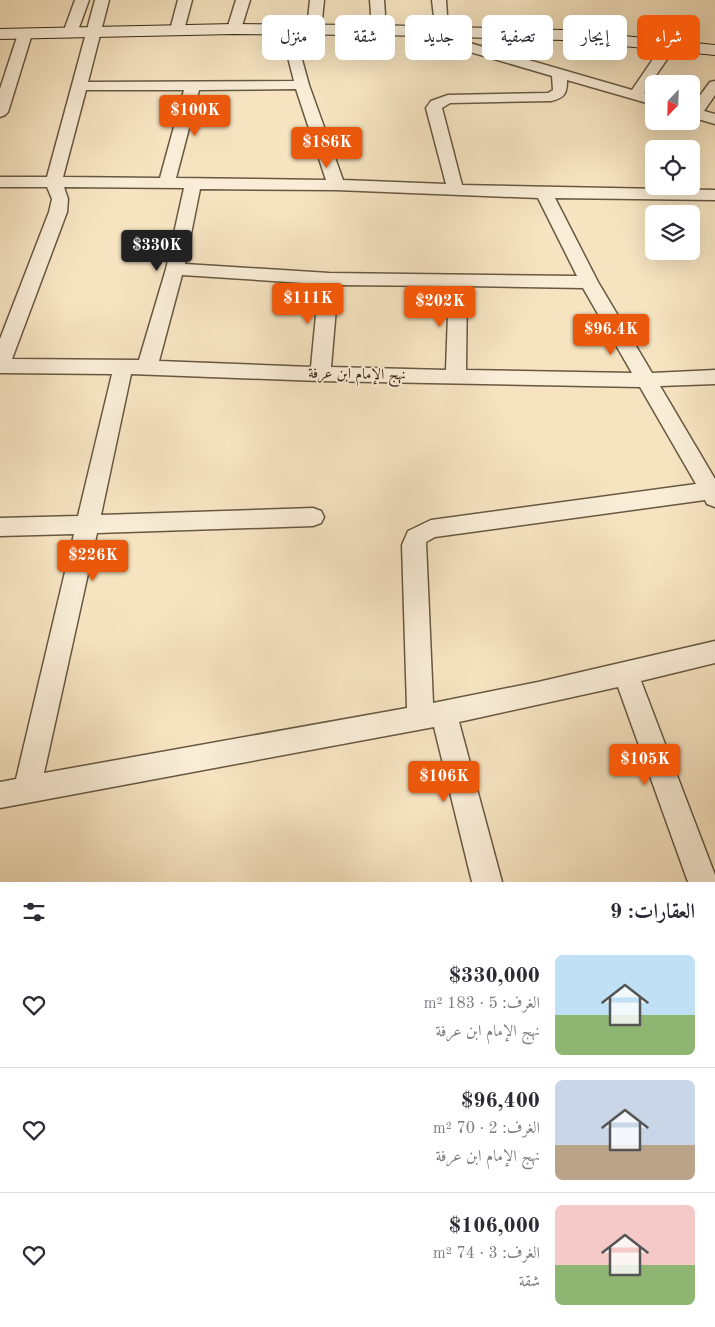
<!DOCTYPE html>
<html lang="ar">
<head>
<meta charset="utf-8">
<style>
	:root { --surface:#fff; --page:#f2f2f3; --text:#2b2b33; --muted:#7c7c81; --line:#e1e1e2; --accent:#ea580c }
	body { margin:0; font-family:"Old Standard TT",Amiri,serif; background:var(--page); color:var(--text); direction:rtl; height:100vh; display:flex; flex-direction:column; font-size:19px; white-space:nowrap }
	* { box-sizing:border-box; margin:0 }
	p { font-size:16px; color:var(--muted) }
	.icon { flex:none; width:28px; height:28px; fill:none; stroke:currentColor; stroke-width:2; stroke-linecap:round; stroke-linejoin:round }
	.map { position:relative; height:882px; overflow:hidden; direction:ltr }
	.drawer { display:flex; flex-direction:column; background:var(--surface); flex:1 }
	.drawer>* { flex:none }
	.guide { position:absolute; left:15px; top:15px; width:685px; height:45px; direction:rtl; display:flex; gap:10px }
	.needle { width:32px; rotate:203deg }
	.controls { position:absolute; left:645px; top:75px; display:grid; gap:10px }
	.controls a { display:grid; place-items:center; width:55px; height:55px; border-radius:8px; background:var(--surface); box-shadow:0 5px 20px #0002; font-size:25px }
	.price { position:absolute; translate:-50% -42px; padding:0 11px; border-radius:5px; background:var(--accent); color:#fff; font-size:16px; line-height:32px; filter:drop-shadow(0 1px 2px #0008) }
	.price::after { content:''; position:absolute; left:50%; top:30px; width:15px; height:11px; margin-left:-8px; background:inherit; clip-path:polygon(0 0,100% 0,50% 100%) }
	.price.active { background:#222; color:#fff }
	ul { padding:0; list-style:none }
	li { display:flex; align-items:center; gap:15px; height:125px; padding:0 20px }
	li+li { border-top:1px solid var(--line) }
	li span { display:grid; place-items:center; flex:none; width:140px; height:100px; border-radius:8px; color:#555 }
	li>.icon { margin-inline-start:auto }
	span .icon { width:60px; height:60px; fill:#fffc; stroke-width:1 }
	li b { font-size:21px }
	h2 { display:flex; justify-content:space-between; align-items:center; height:60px; padding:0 20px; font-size:21px }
	.tag { padding:0 18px; border-radius:8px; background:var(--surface); box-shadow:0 5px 20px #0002; font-size:18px; line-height:45px }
	.tag.active { background:var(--accent); color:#fff }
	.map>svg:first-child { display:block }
</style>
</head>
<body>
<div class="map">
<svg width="715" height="882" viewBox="0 0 715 882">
	<rect width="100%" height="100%" fill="#f6e4c1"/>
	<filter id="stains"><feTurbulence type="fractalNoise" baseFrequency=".004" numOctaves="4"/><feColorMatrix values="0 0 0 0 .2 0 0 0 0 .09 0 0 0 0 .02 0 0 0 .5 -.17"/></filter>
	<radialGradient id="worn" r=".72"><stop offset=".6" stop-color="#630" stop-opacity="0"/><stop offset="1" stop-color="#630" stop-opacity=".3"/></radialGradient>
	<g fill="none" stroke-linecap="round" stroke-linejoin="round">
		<g stroke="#685841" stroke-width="3">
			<path id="street" d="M75,0H89L77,33L70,37L63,33Z
				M95,0H109L88,82L294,81L281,30L288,26L293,27L309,85L343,180L446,184L426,108L431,101L448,95L548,93L553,90L552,76L409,34L407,31L414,27L436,33L432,0H446L448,31L442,35L632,90L664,43H674L676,46L644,93L654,96V105L567,80C567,93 565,98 551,101L450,103L442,108L462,185L715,190V200L555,198L598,282L652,373L715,370V384L660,386L715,479V507L707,504L705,500L435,537L426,542L433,703L538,682L715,641V663L641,681L715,875V882H688L618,687L459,722L502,882H472L434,727L0,808V782L16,779L74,534L0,536V518L78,516L112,374L0,373V339L49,212L52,199L47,187H0V177H47ZM296,89L326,180L176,178L199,90ZM86,90H184L160,178L63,177ZM64,187L184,188L166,269L139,360L12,359L67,212L68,199ZM200,189L336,190L538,198L577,276L329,273L185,264ZM182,275L319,284L311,367L159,361ZM338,285L449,286L446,370L331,367ZM467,286L583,288L632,373L466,370ZM131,374L320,381L640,387L696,484L431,520L408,531L402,545L407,708L44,773L97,533L313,526L321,523L324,517L321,511L313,508L101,515Z
				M178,0H192L184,30L177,34L170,30Z
				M236,0H250L241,29L234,33L227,29Z
				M310,0H324L321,29L314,33L307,29Z
				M370,0H384L386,30L384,33L379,34L372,30Z
				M25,30L32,34L8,112L5,115L0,117V89L18,34Z
				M715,81V95L704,111L715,114V124L691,117V108L710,82Z"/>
		</g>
		<g stroke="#392916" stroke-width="2">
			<path id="secondary" d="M234,24L379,25L563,30L715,45V55L563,40L379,35L234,34L0,39V29Z"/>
		</g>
		<use href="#street" fill="#f9edd7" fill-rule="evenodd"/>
		<use href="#secondary" fill="#f9edd7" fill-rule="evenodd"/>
	</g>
	<g text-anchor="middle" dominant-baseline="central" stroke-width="4" stroke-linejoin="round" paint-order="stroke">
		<g font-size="15" fill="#392916" stroke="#f9edd7">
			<text transform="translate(357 375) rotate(1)">نهج الإمام ابن عرفة</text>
		</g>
	</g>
	<rect width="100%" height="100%" filter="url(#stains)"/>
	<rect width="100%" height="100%" fill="url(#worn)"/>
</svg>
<div class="controls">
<a><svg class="needle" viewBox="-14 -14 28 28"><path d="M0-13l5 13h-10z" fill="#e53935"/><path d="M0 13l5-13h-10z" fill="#7c7c81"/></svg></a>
<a><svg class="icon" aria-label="locate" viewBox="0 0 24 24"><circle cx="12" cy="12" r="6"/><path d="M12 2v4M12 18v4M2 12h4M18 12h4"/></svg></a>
<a><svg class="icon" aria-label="layers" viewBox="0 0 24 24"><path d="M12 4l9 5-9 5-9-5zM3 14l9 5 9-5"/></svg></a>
</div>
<b class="price" style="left:195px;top:137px">$100K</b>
<b class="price" style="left:327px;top:169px">$186K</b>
<b class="price active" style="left:157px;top:272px">$330K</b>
<b class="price" style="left:308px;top:325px">$111K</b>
<b class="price" style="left:440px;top:328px">$202K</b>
<b class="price" style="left:611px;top:356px">$96.4K</b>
<b class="price" style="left:93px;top:582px">$226K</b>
<b class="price" style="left:645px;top:786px">$105K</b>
<b class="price" style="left:444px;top:803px">$106K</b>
<div class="guide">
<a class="tag active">شراء</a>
<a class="tag">إيجار</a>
<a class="tag">تصفية</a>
<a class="tag">جديد</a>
<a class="tag">شقة</a>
<a class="tag">منزل</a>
</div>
</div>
<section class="drawer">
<h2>العقارات: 9<svg class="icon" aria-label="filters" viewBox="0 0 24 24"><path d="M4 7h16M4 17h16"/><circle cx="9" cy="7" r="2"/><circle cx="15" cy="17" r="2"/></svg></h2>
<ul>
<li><span style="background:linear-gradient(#bfe0f5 60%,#8fb573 0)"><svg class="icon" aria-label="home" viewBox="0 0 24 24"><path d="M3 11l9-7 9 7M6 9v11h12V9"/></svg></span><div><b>$330,000</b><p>الغرف: 5 · 183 m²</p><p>نهج الإمام ابن عرفة</p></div><svg class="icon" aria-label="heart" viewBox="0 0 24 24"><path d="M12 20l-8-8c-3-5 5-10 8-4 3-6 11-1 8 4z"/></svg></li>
<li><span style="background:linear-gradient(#c9d6e8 65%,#b9a48a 0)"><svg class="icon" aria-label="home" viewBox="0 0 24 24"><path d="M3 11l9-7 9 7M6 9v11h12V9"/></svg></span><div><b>$96,400</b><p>الغرف: 2 · 70 m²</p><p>نهج الإمام ابن عرفة</p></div><svg class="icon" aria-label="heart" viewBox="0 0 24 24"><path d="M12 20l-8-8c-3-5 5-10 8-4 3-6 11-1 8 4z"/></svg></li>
<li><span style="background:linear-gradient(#f6c9c9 60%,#8fb573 0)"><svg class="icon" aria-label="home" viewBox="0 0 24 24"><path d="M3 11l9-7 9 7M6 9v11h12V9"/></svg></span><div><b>$106,000</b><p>الغرف: 3 · 74 m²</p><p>شقة</p></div><svg class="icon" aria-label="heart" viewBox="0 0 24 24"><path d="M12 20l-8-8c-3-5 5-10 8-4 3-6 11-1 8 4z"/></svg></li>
</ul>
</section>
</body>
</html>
